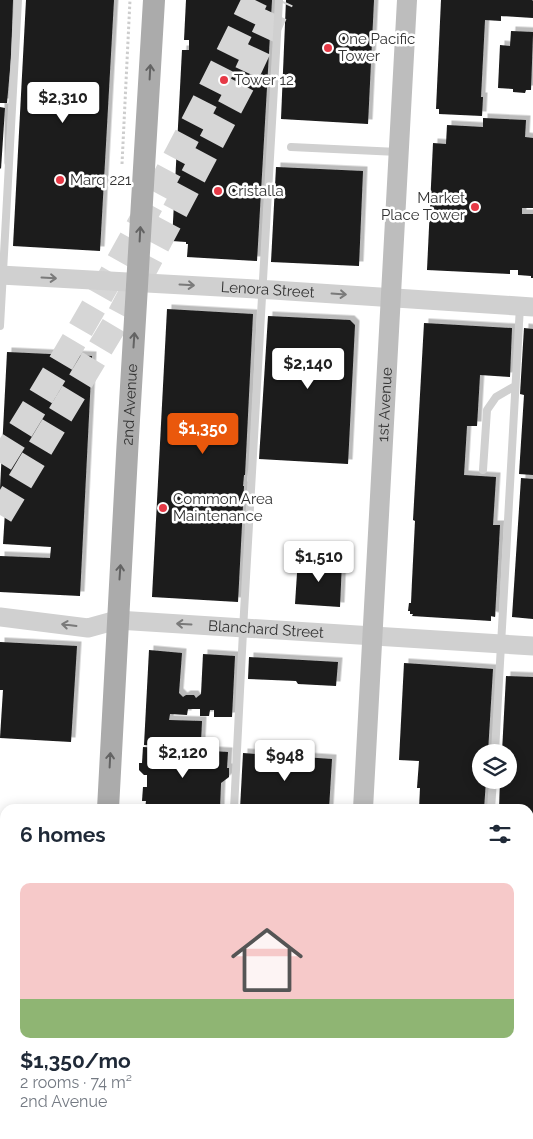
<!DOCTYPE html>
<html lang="en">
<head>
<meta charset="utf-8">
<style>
	:root { --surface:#fff; --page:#f2f2f3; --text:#1f2937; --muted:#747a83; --accent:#ea580c }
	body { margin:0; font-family:Raleway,sans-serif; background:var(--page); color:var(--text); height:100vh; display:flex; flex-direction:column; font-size:19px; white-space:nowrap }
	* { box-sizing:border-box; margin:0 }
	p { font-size:16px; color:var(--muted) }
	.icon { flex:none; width:28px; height:28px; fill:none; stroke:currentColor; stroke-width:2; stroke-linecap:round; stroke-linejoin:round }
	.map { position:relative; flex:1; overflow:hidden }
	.drawer { position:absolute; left:0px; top:804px; width:534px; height:336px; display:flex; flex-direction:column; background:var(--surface); border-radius:15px 15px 0 0; box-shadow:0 2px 12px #0003 }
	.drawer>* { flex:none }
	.tools { position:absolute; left:472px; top:744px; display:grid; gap:10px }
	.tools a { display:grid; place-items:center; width:45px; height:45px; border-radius:50%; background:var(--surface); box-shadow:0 2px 12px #0003; font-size:25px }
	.price { position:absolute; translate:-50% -42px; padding:0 11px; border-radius:5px; background:#fff; color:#222; font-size:16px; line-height:32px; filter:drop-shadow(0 1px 2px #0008) }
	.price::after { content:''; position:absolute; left:50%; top:30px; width:15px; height:11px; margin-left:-8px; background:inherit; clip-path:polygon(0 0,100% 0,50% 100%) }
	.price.on { background:var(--accent); color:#fff }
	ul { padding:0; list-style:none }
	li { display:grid; align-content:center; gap:10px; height:265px; padding:0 20px }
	li span { display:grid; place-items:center; height:155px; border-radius:10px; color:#555 }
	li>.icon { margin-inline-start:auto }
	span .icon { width:90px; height:90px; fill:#fffc; stroke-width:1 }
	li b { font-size:21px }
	h2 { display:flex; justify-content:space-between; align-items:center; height:60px; padding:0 20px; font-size:21px }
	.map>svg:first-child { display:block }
</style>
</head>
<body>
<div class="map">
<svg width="533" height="1139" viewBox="0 0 533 1139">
	<defs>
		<filter id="shadow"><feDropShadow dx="4.5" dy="-4.5" stdDeviation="0" flood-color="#0004"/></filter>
	</defs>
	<rect width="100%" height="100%" fill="#fff"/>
	<path fill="#e6ecdf" d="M533,1069V1139H488L491,1135H529V1076Z"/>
	<path fill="#1a1a1a" filter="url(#shadow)" d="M0,0H13L11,58L7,103H0Z
		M26,0H114L100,251L13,246Z
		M186,0H272L257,261L187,257L188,244H186V242L172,241L182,50H189V40H184Z
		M286,0H374L368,124L281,119Z
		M441,0H532L533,1V18L501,16V21L485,20L481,97H483L482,116L439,114V109H436Z
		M511,31L533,32V34L531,90H526L525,93L513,92V89L498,88L500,45L510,46Z
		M0,107L5,108L1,169L0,168Z
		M483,118L526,120L525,137L533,138V208H522V214H533V278H531V276L518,275V270H510V274L427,270L433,143L446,144L447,125L483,127Z
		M276,167L363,171L359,266L271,262Z
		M167,309L253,314L245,475H244L243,486H244L238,602L152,597Z
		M268,316L350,320L355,325L348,464L259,459Z
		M424,323L512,328L510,377L480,375L477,426H467L464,475L496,477L493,525H500L495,617L491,616V621L412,616L413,614H410V611H408L409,603H411L412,581L415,521L413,520Z
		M524,328L533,329V475L519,474L524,395L520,394Z
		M7,352L92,356L80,596L0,592V556L50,558L51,547L3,544L6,496H0V489Z
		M521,478L533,479V619L512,617Z
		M298,558L342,561L340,607L295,604Z
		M0,642L77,646L71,742L0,738L3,690H0Z
		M149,650L182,653L179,693L183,697L186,695H194L196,698L201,694L203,654L235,656L232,717H214V710H210L209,716H200V709H188L187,715L170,714L169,720L202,721L201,742L167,741V746L144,745Z
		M249,657L338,662L336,686L298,684L296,681L248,679Z
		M404,663L493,669L488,752H481V780H486L484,809H419L420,788H417L419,761L399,760Z
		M506,676L533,677V821H529V809H499L500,780H509V752H502Z
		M143,747L175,749V753L195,754V750L228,752L227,768H229V777L221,783L220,809H145L146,801H142L143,787H147V775H144L139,770V763H142Z
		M243,753L332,759L329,809H240Z
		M0,988H5V1135H50V1139H0Z
		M378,1135H470L466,1139H378Z"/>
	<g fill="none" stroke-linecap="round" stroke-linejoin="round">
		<path stroke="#d6d6d6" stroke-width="26" stroke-dasharray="26 13" stroke-linecap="butt" d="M0,463C93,314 179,159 255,0
			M0,515L119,317L242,84L281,0"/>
		<path stroke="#cdcdcd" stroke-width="3" stroke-dasharray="2.5 2.5" stroke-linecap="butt" d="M122,164L130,0"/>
		<path stroke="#d0d0d0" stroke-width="8" d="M291,147L398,152
			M0,326L18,0
			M483,470L487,410L496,397L515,386
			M495,752L520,306
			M234,809L244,612L279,0
			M491,809L493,780
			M219,1139V1135
			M474,1139V1135"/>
		<path stroke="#d0d0d0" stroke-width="15" d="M0,958H5
			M529,990H533"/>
		<g stroke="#d0d0d0" stroke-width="19">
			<path id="s1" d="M0,275L273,290L533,307"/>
			<path id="s2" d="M0,617L88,628L117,620L533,646"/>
		</g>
		<g stroke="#bdbdbd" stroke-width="20">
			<path id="s3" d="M363,809L407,0"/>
			<path d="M346,1139V1135"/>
		</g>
		<g stroke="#ababab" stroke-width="22">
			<path id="s4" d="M108,809C121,539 138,270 154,0"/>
			<path d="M90,1139L91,1135"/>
		</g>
	</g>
	<defs><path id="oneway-shaft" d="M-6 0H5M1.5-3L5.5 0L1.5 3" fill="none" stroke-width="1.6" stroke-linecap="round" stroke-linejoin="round" transform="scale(1.25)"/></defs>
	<g stroke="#636363">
		<use href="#oneway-shaft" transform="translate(150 72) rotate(-87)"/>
		<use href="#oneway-shaft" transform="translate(140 234) rotate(-87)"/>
		<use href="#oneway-shaft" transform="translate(134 340) rotate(-86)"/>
		<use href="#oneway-shaft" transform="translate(120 572) rotate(-86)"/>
		<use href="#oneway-shaft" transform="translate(110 760) rotate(-87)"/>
	</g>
	<g stroke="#7a7a7a">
		<use href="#oneway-shaft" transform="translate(49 278) rotate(3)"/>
		<use href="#oneway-shaft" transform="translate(187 285) rotate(3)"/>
		<use href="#oneway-shaft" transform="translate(339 294) rotate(4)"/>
		<use href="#oneway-shaft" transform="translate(184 624) rotate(-177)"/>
		<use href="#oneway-shaft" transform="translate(69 625) rotate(-173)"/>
	</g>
	<g fill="#e63946" stroke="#fff" stroke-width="2">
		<circle cx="328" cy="48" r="5"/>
		<circle cx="224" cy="80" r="5"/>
		<circle cx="60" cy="180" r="5"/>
		<circle cx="218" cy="191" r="5"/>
		<circle cx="475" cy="207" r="5"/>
		<circle cx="163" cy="508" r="5"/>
	</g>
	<g text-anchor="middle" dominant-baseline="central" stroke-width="5" stroke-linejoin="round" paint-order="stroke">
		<g font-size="15" fill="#333" stroke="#fff" text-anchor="start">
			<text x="338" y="39">One Pacific<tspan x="338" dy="17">Tower</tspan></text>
			<text x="234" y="80">Tower 12</text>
			<text x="70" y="180">Marq 221</text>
			<text x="228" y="191">Cristalla</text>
			<text x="465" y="198" text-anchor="end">Market<tspan x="465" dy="17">Place Tower</tspan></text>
			<text x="173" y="499">Common Area<tspan x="173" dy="17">Maintenance</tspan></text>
		</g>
		<g font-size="15" fill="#333" stroke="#fff">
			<text stroke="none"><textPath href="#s1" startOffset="268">Lenora Street</textPath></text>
			<text stroke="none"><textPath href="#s4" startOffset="405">2nd Avenue</textPath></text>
			<text stroke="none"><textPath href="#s3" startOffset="405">1st Avenue</textPath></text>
			<text stroke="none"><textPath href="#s2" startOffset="268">Blanchard Street</textPath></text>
		</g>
	</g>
</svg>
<div class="tools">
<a><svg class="icon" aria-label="layers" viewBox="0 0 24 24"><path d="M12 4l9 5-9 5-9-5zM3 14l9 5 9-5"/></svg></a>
</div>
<b class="price" style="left:63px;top:124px">$2,310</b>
<b class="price" style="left:308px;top:390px">$2,140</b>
<b class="price on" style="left:203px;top:455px">$1,350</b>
<b class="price" style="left:319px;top:583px">$1,510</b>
<b class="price" style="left:183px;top:779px">$2,120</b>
<b class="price" style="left:285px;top:782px">$948</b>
<section class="drawer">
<h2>6 homes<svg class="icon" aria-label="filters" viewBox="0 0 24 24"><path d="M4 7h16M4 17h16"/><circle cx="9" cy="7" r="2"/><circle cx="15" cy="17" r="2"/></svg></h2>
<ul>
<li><span style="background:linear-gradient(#f6c9c9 75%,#8fb573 0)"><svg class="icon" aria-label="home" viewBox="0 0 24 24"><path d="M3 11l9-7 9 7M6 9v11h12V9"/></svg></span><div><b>$1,350/mo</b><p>2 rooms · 74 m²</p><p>2nd Avenue</p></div></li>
</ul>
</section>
</div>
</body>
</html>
